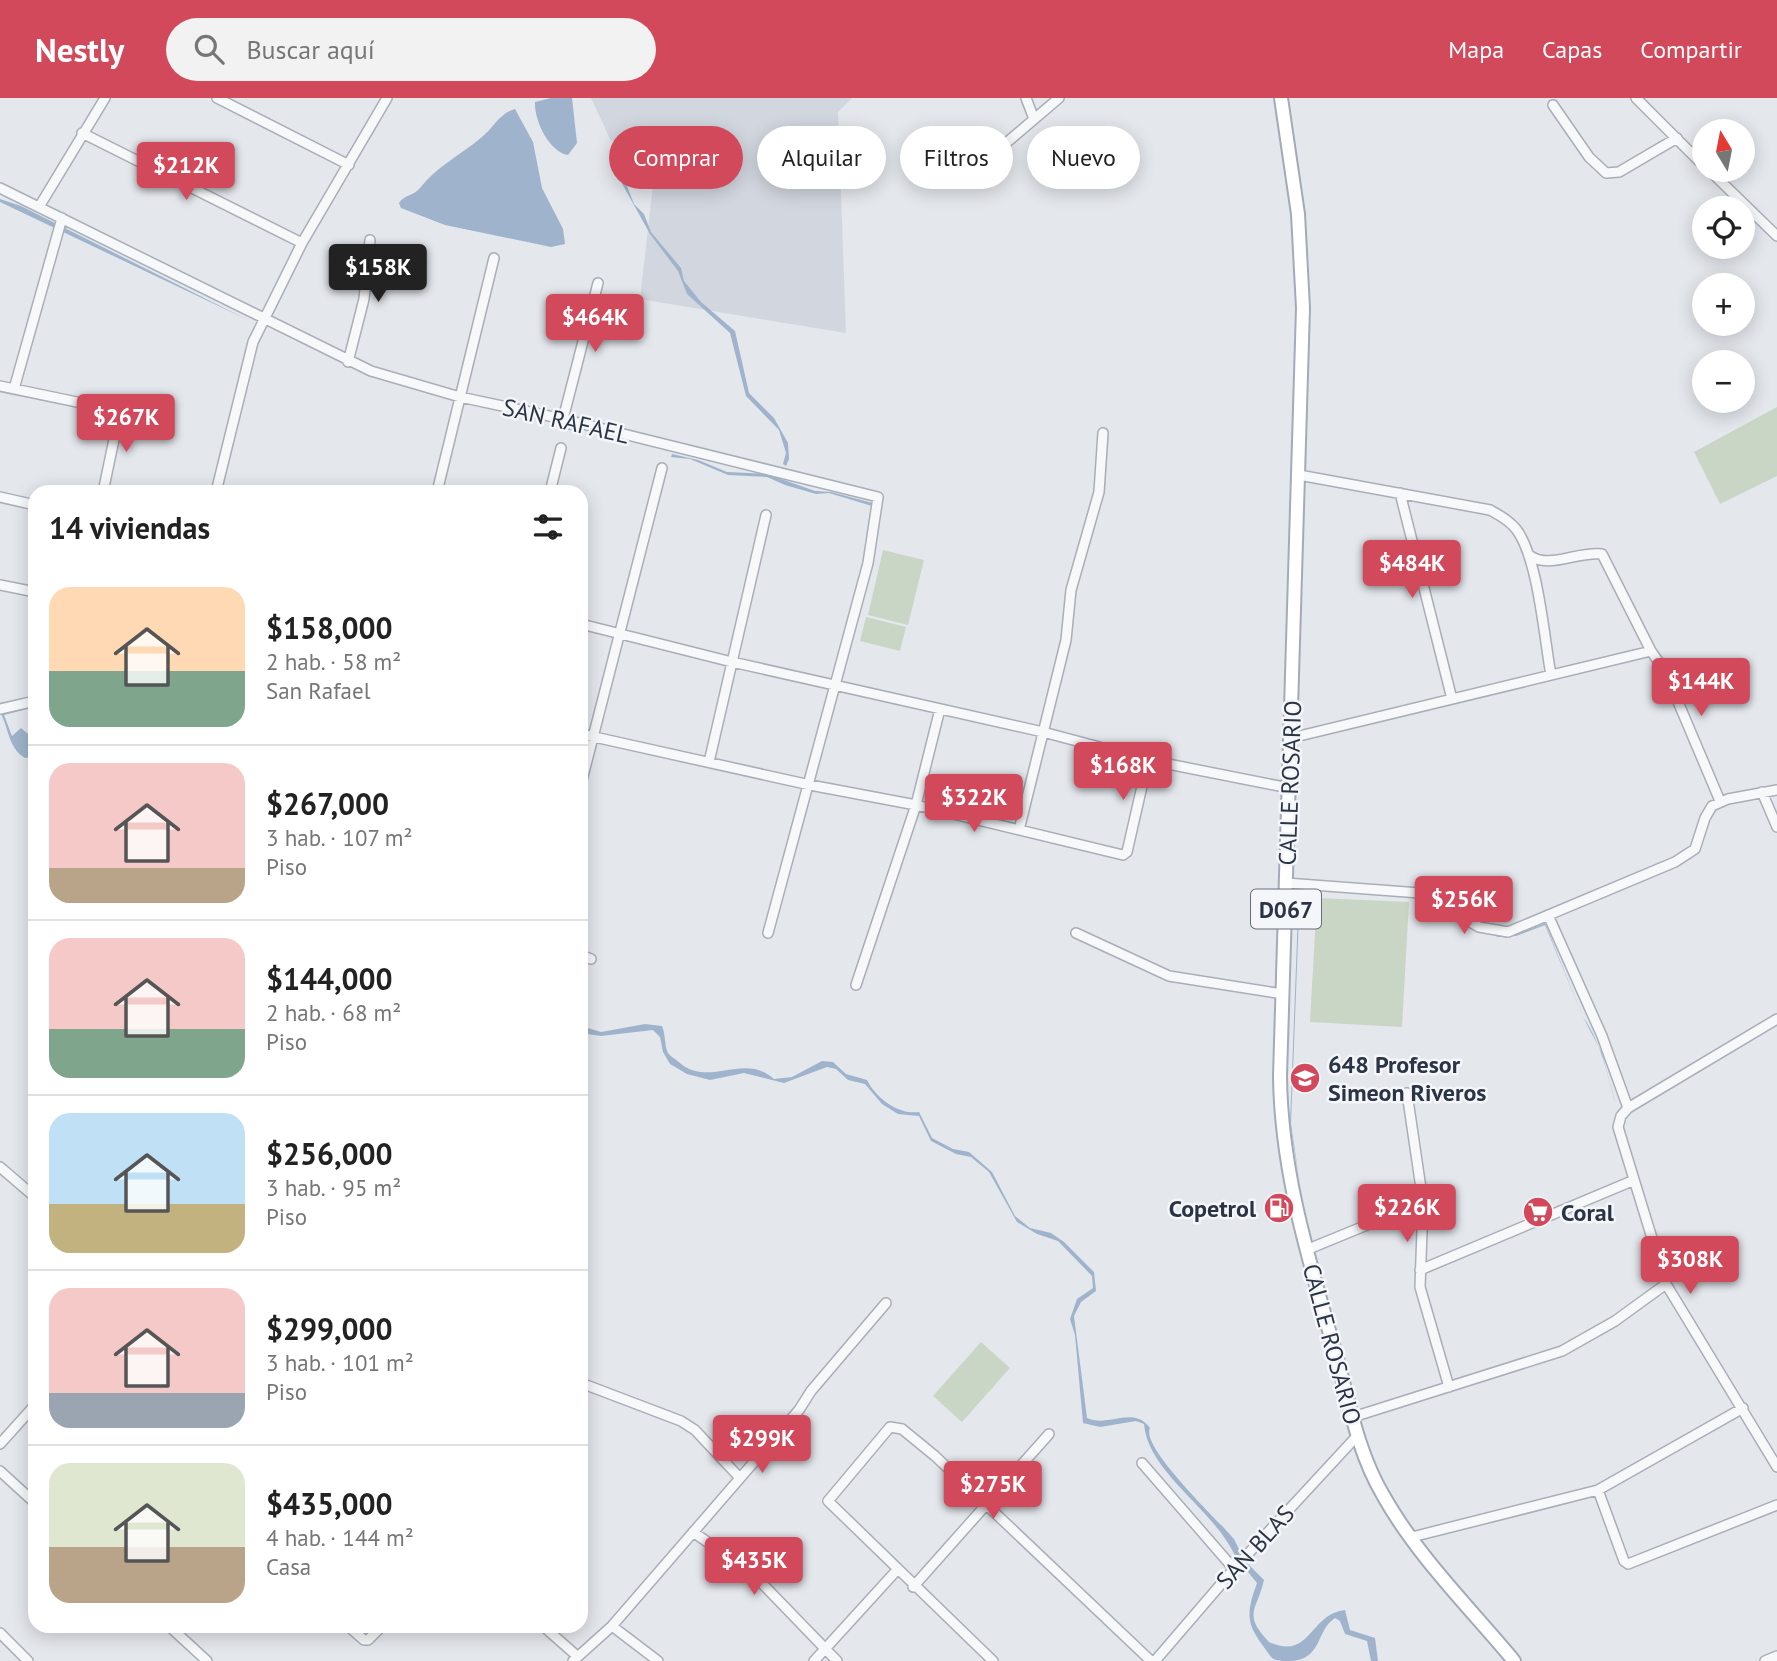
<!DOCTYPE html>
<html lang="es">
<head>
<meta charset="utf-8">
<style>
	:root { --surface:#fff; --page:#f2f2f2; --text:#222; --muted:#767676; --line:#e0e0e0; --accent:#d1495b }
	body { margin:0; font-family:"PT Sans",sans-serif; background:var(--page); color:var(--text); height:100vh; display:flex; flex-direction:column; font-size:26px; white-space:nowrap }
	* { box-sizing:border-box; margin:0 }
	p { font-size:23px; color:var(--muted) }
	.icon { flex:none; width:38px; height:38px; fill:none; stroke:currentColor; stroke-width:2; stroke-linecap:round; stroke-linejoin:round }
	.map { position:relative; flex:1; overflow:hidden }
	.side { position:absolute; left:28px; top:387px; width:560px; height:1148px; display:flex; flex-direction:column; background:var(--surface); border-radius:21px; box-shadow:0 4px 18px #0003 }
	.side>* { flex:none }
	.guide { position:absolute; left:609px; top:28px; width:665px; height:63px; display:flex; gap:14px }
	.needle { width:46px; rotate:350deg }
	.fabs { position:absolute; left:1692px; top:21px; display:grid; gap:14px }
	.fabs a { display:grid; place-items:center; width:63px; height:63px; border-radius:50%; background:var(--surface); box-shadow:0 4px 18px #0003; font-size:35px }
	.price { position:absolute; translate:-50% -60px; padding:0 16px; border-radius:7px; background:var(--accent); color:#fff; font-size:23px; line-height:46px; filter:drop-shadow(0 2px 4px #0008) }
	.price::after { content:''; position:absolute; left:50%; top:42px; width:21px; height:16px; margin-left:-10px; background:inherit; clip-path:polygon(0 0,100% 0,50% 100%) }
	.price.on { background:#222; color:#fff }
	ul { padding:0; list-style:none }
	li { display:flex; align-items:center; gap:21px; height:175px; padding:0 21px }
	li+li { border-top:2px solid var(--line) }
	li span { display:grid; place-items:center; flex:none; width:196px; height:140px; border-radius:21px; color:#555 }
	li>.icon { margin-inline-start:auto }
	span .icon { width:84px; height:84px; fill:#fffc; stroke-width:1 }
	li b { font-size:30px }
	h2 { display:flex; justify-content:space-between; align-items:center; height:84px; padding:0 21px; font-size:30px }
	.tag { padding:0 24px; border-radius:32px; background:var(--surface); box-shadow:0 4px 18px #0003; font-size:24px; line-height:63px }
	.tag.on { background:var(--accent); color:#fff }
	header { display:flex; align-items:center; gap:42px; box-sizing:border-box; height:98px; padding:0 35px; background:var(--accent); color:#fff }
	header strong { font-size:33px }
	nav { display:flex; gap:38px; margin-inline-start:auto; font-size:24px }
	.search { width:490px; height:63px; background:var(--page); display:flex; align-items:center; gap:18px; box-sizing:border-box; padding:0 24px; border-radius:38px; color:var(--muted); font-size:26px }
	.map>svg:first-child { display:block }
</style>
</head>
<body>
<header>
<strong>Nestly</strong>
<div class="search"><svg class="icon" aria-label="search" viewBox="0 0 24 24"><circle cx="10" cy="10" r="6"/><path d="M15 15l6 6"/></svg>Buscar aquí</div>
<nav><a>Mapa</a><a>Capas</a><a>Compartir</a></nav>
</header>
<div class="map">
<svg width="1777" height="1563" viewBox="0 0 1777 1563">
	<rect width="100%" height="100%" fill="#e4e7ec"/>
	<path fill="#d2d6de" d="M591,0H852L838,14L846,235L640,201L659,34L611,43Z"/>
	<path fill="#c9d6c5" d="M1777,309V378L1720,406L1694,354Z
		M883,452L924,462L908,527L868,517Z
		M866,519L906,529L900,553L860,543Z
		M1317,800L1409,804L1402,929L1310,924Z
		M981,1244L1010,1270L962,1324L933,1298Z"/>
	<path fill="#9fb4cc" d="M572,0L577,45L568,57C549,54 534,22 535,4L551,0Z
		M515,11L533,44L542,90L563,131L565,146L551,149L445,127L401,110L399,105C404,97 415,97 420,90C436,69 462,56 482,39C494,29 500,15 515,11Z
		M623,78L634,106L644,116L651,134L681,170L684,183L701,204L735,233L749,295L774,320L788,345L789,361L786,368L783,366L786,355L779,332L746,298L730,235L687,196L678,173L650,136L619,80Z
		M0,101L21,108L248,222L0,104Z
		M672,356L698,362L727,374L767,376L815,393L831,394L873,405L872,408L829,395L816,396L785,387L767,379L728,377L690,361L671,359Z
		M35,609L4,617L12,638L21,630L28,636L34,655L32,659L25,660C8,650 9,630 0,614Z
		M1299,789L1413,798C1424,801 1433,808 1442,814C1484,839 1500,845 1545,825L1583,919C1602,946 1607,976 1616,1007L1602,955L1583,919L1545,827L1516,838L1498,839L1451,819L1417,799L1300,790L1291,1026L1300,1087L1290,1026Z
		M645,926L662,928C666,937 664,947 668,955C671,959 677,962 681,966C711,989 744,954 774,981L792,979L822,963L833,964L846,976L867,982C876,1000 898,1017 919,1014L932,1040L953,1051L969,1054L992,1074L1015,1118L1030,1130L1051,1135L1064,1144L1094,1174L1096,1193L1081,1204L1074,1218L1087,1320C1109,1330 1133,1307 1150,1330C1140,1349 1219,1423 1234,1441L1240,1453L1239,1457L1235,1458C1215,1412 1148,1375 1144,1326L1136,1323L1100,1329L1083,1325L1075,1237L1070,1221L1077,1201L1093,1190L1092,1178L1058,1143L1037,1136L1017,1124L989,1074L971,1059L956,1056L931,1043L919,1018L898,1016L882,1006L865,986L848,982L836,971L827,969L784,985L744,975L710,982L687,976L670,966L663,954L660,939L653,932L601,938L581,935V928L601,934Z
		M1248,1466L1264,1482C1257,1513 1242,1515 1269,1544C1311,1563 1309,1516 1345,1512L1350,1532L1375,1540L1378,1563H1371L1367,1543L1345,1536L1340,1523L1335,1520C1315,1533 1323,1563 1288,1563C1281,1563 1277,1563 1272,1560C1249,1529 1243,1523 1257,1485L1244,1469Z"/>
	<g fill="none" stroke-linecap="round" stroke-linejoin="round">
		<path stroke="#9fb4cc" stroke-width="2.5" d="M567,330L575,332"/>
		<g stroke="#a9aeb7" stroke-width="12">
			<path id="minor" d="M217,0L349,67
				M1026,0L1034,21
				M1636,0L1704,68
				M1553,7L1589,59L1606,75L1619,74L1677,40
				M82,35L302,145
				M1709,72L1777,138
				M959,85L1059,0
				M0,90L371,273L460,299L563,321L878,399L868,465L768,835
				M39,109L105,0
				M348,264L364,201L370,142
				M0,288L120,313L103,394
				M14,291L62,120
				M563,321L598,185
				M1299,377L1490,412C1499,417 1509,422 1516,431C1538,459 1544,539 1551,577
				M216,394L253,244L302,145L387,0
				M437,394L494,160
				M550,394L561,350
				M1400,395L1452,601
				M0,399L35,407
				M1529,457C1549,472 1576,453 1602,456L1651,553L1665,573L1720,703
				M0,487L35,494
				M581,526L732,564L1043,634L1148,662L1289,690
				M0,611L35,603
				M581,636L810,687L916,707L1123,757L1127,754L1148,662
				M1291,640L1651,553
				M709,664L766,417
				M581,686L662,370
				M1762,694L1777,729
				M1019,732L1066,542L1071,492L1099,394L1103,335
				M1286,785L1420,795L1479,829L1508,834L1675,764L1695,751L1705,720L1712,708L1728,701L1777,692
				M1548,817L1602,938L1628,1010
				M1076,835L1169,878L1283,896
				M581,857L591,861
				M856,887L916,707L940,611
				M1777,921L1628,1010L1621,1018L1618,1029L1666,1186L1777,1369
				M1407,995L1423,1104L1420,1189L1449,1289
				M0,1069L35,1099
				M1306,1152L1423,1104
				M1420,1172L1632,1083
				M581,1285L681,1323L695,1332L740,1380
				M1353,1319L1562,1253L1615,1223L1666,1186
				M0,1346L35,1307
				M1142,1365L1234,1471
				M0,1373L35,1405
				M1598,1392L1624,1463L1628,1466L1777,1407
				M693,1434L752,1475L837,1563
				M1412,1439L1598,1392L1743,1310
				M913,1489L1049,1336
				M169,1528L207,1563
				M348,1528L364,1542H368L382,1528
				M543,1528L577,1558
				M612,1528L658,1563
				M0,1535L28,1563
				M573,1563L612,1528L799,1312L811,1293L886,1205
				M814,1563L897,1472
				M993,1563L828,1403L890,1329L902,1331L935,1358L1151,1563
				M1155,1563L1234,1471L1357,1338
				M1765,1563L1777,1558"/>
		</g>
		<g stroke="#a3abb8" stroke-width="16">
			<path id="major" d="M1281,0L1298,116L1303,210L1280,978C1281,1075 1310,1165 1336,1257C1349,1304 1358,1355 1383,1397C1417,1458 1470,1510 1514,1563"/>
		</g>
		<use href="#minor" stroke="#f7f8fa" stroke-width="9"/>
		<use href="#major" stroke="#fff" stroke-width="12"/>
	</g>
	<defs>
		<g id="school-disc" transform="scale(1.575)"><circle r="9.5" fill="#d1495b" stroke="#f4f6f9"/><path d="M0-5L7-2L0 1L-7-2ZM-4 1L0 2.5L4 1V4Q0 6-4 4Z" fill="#fff"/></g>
		<g id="fuel-disc" transform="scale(1.575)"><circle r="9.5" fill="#d1495b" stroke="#f4f6f9"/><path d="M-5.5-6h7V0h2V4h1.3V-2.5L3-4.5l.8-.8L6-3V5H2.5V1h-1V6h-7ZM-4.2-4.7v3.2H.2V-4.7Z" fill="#fff"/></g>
		<g id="supermarket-disc" transform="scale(1.575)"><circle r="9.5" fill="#d1495b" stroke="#f4f6f9"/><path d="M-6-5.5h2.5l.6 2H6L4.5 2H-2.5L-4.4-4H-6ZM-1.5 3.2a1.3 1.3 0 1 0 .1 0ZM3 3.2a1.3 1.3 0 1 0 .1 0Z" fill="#fff"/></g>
	</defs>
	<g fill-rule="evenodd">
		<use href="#school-disc" x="1305" y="980"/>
		<use href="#fuel-disc" x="1279" y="1110"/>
		<use href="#supermarket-disc" x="1538" y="1114"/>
	</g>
	<g text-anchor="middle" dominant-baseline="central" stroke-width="5" stroke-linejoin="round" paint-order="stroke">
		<rect fill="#f4f6f9" stroke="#676e7b" stroke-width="2" x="1251" y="791.5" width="70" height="39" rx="5"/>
		<g font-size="23" font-weight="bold" fill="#2b3445">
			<text x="1286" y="811">D067</text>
		</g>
		<g font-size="24" fill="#2b3445" stroke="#f4f6f9">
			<text transform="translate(566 323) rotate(13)">SAN RAFAEL</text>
			<text transform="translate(1290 685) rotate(-88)">CALLE ROSARIO</text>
			<text transform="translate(1332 1246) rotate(75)">CALLE ROSARIO</text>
			<text transform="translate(1255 1449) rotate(-48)">SAN BLAS</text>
		</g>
		<g font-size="24" font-weight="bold" fill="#2b3445" stroke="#f4f6f9" text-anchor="start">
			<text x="1328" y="966">648 Profesor<tspan x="1328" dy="28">Simeon Riveros</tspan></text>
			<text x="1256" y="1110" text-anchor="end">Copetrol</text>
			<text x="1561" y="1114">Coral</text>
		</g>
	</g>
</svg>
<div class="fabs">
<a><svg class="needle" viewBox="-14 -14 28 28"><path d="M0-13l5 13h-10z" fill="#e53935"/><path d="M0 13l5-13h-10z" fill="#767676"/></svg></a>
<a><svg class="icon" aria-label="locate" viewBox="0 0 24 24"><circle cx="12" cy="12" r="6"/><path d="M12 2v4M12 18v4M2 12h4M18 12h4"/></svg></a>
<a>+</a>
<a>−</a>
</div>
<b class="price" style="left:186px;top:104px">$212K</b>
<b class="price on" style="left:378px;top:206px">$158K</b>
<b class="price" style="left:595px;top:256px">$464K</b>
<b class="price" style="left:126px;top:356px">$267K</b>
<b class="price" style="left:1412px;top:502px">$484K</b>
<b class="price" style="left:1701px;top:620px">$144K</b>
<b class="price" style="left:1123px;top:704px">$168K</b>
<b class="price" style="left:974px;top:736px">$322K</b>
<b class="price" style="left:1464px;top:838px">$256K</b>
<b class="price" style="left:1407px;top:1146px">$226K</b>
<b class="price" style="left:1690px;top:1198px">$308K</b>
<b class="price" style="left:762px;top:1377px">$299K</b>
<b class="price" style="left:993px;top:1423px">$275K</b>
<b class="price" style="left:754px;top:1499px">$435K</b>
<div class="guide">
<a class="tag on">Comprar</a>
<a class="tag">Alquilar</a>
<a class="tag">Filtros</a>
<a class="tag">Nuevo</a>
</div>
<section class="side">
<h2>14 viviendas<svg class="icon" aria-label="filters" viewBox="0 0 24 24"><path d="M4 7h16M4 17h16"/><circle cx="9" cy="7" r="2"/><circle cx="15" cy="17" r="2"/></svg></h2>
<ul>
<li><span style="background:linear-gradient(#ffd9b3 60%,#7fa58c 0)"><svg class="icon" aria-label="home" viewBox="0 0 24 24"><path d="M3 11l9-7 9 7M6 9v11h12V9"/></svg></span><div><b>$158,000</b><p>2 hab. · 58 m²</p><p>San Rafael</p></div></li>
<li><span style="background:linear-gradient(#f6c9c9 75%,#b9a48a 0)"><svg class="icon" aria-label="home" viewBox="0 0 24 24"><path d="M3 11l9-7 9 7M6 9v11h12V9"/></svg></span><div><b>$267,000</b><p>3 hab. · 107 m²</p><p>Piso</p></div></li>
<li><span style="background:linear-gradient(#f6c9c9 65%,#7fa58c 0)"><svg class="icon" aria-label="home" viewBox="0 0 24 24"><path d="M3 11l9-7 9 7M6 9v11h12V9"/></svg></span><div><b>$144,000</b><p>2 hab. · 68 m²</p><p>Piso</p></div></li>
<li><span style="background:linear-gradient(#bfe0f5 65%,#c2b280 0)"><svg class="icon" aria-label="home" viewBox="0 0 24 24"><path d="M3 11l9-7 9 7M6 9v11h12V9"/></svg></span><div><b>$256,000</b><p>3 hab. · 95 m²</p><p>Piso</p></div></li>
<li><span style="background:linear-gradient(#f6c9c9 75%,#9aa5b1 0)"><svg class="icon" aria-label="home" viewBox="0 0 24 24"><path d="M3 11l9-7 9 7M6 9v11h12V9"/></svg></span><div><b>$299,000</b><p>3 hab. · 101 m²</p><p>Piso</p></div></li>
<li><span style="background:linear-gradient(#dfe7d0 60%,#b9a48a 0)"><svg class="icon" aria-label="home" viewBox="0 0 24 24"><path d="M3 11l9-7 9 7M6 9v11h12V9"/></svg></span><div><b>$435,000</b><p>4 hab. · 144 m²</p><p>Casa</p></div></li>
</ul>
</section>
</div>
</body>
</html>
